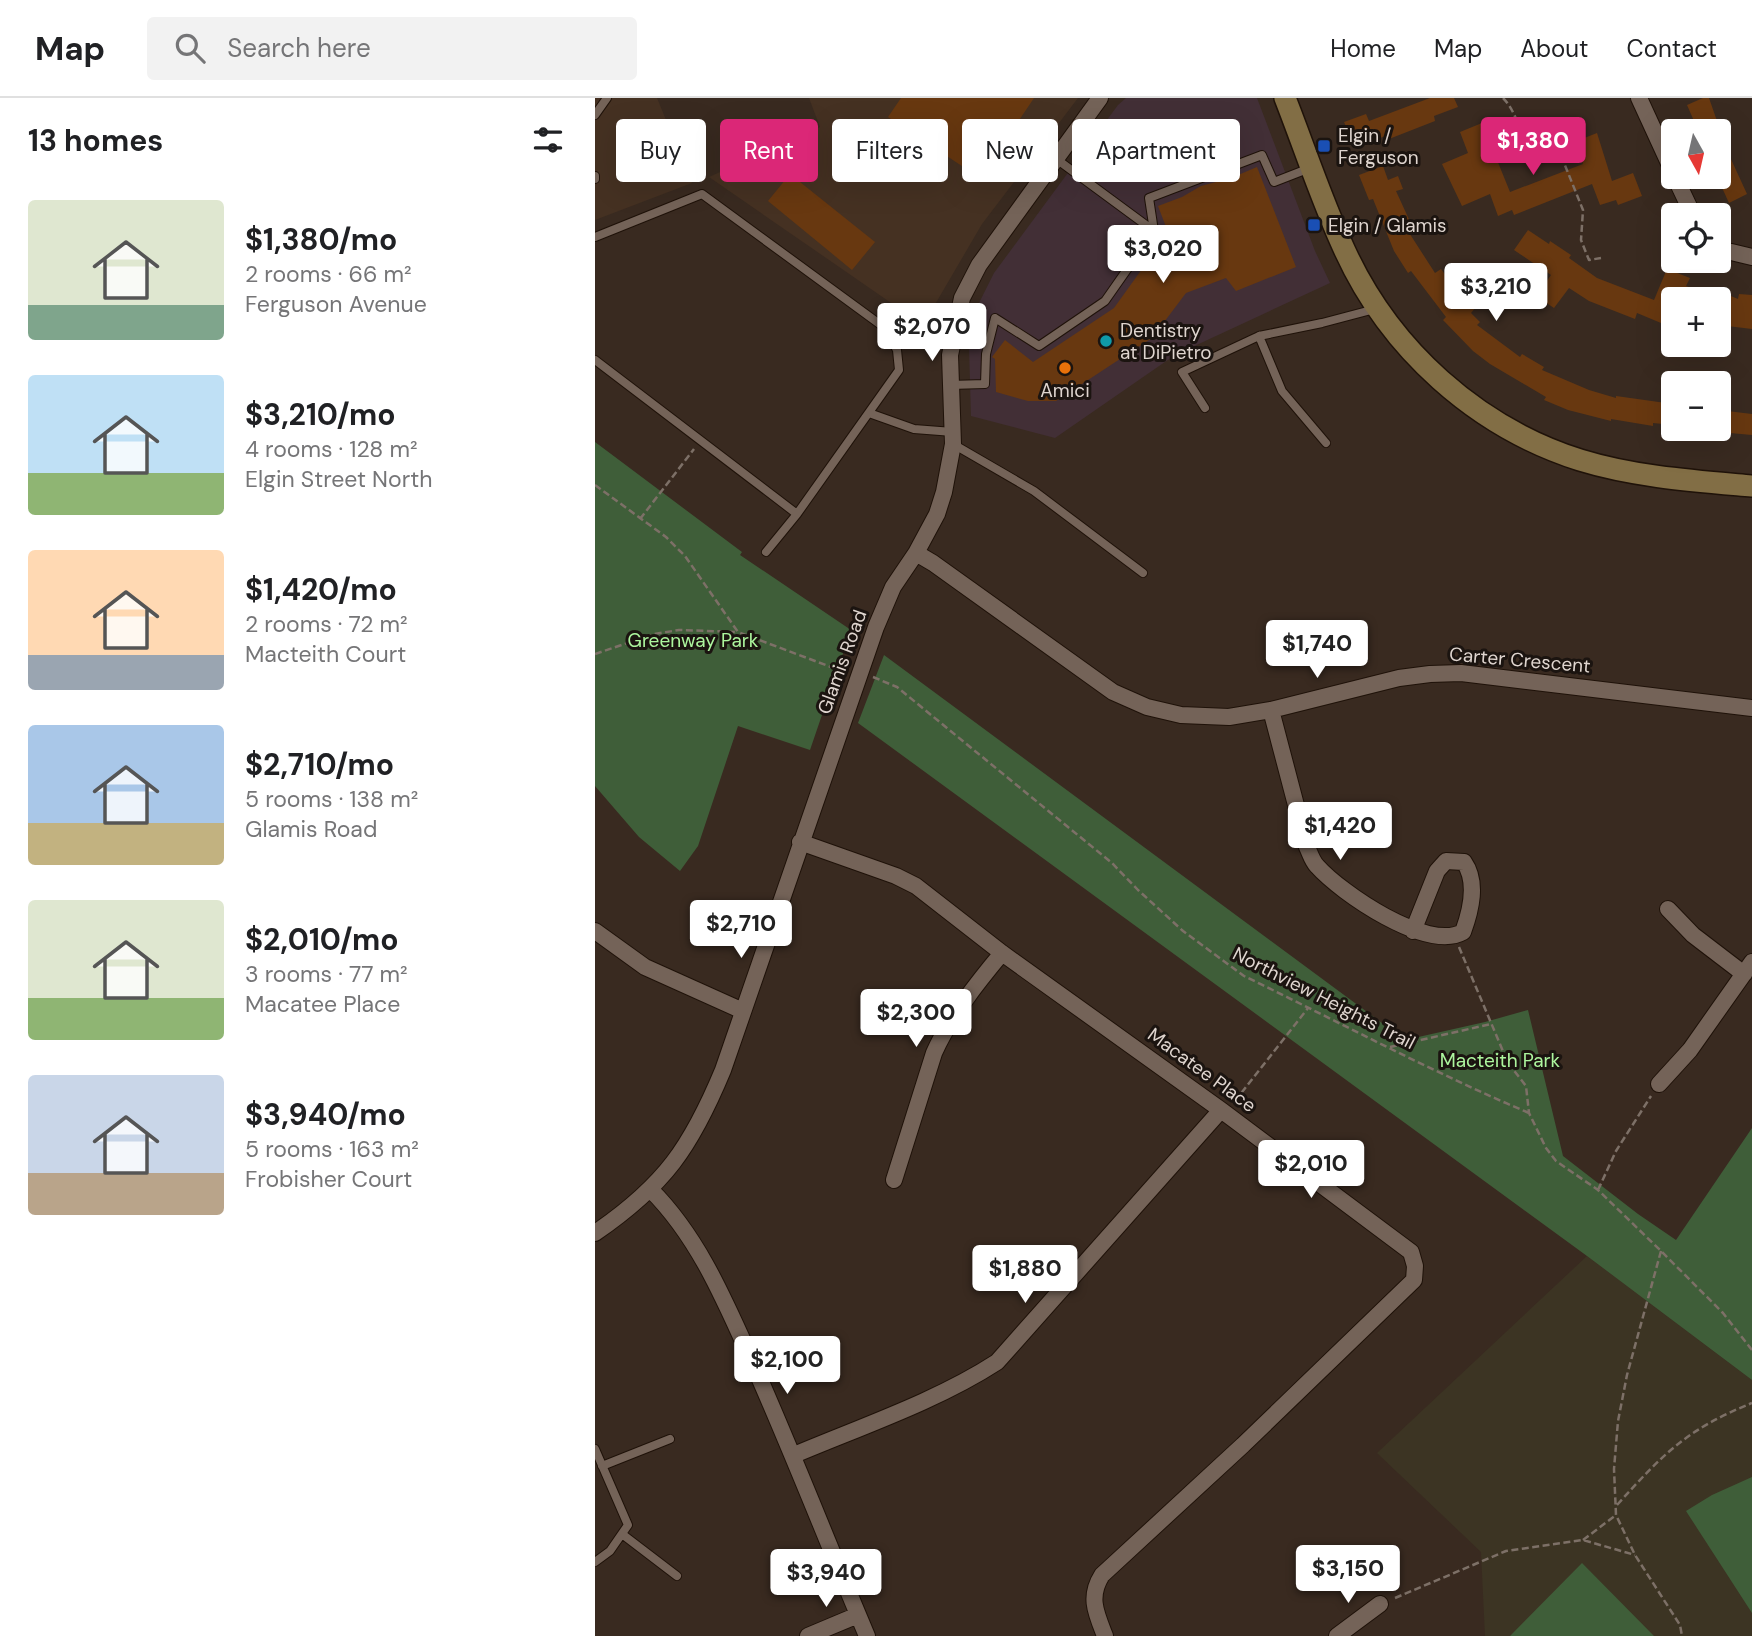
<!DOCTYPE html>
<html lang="en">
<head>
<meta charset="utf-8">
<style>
	:root { --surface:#fff; --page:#f2f2f2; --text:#202124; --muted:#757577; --line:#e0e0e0; --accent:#db2777 }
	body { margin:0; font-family:"DM Sans",sans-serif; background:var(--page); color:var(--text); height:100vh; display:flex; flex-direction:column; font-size:26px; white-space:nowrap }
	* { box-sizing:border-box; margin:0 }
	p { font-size:23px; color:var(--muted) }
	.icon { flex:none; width:38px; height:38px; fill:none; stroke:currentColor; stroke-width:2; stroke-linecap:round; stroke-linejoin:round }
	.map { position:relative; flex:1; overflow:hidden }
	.sheet { display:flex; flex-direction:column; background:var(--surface); width:595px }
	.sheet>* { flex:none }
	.banner { position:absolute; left:21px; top:21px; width:665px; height:63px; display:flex; gap:14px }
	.needle { width:46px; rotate:172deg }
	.controls { position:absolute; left:1066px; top:21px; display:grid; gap:14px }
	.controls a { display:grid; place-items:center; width:70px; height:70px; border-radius:7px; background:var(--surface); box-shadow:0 7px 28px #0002; font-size:35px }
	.price { position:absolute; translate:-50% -60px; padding:0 16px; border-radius:7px; background:#fff; color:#222; font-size:23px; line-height:46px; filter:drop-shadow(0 2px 4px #0008) }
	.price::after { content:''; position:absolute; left:50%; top:42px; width:21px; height:16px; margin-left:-10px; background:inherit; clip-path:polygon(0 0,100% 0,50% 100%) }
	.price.current { background:var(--accent); color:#fff }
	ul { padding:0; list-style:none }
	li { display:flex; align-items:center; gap:21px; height:175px; padding:0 28px }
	li span { display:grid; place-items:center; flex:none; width:196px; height:140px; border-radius:7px; color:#555 }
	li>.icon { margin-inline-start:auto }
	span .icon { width:84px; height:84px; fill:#fffc; stroke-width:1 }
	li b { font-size:30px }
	h2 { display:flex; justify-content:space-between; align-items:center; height:84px; padding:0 28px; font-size:30px }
	.pill { padding:0 24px; border-radius:7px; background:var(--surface); box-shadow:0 7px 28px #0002; font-size:24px; line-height:63px }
	.pill.current { background:var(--accent); color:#fff }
	header { display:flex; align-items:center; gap:42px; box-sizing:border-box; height:98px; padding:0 35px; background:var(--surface); border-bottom:2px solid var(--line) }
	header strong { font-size:33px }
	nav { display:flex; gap:38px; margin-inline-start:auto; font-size:24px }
	.search { width:490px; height:63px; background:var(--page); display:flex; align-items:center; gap:18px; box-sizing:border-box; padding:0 24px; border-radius:7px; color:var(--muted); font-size:26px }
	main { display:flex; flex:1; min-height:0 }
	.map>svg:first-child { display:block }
</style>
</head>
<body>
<header>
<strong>Map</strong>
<div class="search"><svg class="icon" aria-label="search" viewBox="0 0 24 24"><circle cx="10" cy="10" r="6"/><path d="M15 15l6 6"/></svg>Search here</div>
<nav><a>Home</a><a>Map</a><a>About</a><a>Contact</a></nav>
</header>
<main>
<section class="sheet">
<h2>13 homes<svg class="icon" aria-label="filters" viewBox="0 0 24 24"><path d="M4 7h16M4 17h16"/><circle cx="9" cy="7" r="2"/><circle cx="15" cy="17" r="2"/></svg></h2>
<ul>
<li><span style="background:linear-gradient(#dfe7d0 75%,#7fa58c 0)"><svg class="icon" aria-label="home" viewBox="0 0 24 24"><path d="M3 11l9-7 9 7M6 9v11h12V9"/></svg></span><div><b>$1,380/mo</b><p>2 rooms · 66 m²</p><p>Ferguson Avenue</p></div></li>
<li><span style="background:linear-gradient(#bfe0f5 70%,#8fb573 0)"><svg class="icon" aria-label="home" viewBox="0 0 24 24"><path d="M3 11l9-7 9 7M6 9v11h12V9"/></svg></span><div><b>$3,210/mo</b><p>4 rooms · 128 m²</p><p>Elgin Street North</p></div></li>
<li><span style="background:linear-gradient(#ffd9b3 75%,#9aa5b1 0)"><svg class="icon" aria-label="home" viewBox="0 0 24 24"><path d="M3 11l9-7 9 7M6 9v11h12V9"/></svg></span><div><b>$1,420/mo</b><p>2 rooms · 72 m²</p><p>Macteith Court</p></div></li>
<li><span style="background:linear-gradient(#a9c7e8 70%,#c2b280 0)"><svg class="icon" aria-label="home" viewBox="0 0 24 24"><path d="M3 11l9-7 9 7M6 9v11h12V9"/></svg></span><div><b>$2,710/mo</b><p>5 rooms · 138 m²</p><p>Glamis Road</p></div></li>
<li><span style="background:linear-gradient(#dfe7d0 70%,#8fb573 0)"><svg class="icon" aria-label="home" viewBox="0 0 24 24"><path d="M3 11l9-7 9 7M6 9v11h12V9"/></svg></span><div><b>$2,010/mo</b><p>3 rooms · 77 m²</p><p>Macatee Place</p></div></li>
<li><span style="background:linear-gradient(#c9d6e8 70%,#b9a48a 0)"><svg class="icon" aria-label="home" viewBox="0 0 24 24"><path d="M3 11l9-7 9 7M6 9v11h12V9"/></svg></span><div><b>$3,940/mo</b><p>5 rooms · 163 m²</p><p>Frobisher Court</p></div></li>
</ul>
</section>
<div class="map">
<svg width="1157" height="1538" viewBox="0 0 1157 1538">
	<rect width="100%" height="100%" fill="#392a20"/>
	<path fill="#422f36" d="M531,0H662L720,153L735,185L580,257L460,340L376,318L374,249L384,205L399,175L523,7Z"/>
	<path fill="#453122" d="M0,0H62L97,85L0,122Z
		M214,0H483L387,126L328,227L114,79L225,29Z"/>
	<path fill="#3c3423" d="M992,1158L1157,1282V1538H890L886,1454L782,1355Z"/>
	<path fill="#3f5e39" d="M0,344L147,454L145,457L256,532L215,652L143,628L103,748L85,773L44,739L0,688Z
		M289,557L810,942L890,924L933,912L968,1058L1043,1116L1081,1142L1157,1030V1282L992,1158L263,625Z
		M1157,1379V1515L1091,1413L1117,1397Z
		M987,1465L1059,1538H915Z"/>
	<path fill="#683810" d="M306,0H439L385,80L293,19Z
		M835,0H859L863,9L839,18L840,23L794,41L793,37L764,48L759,33L754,35L749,24L771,16L774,23Z
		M1108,0H1114L1122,23L1103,32L1092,7Z
		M887,25L915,94L988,66L979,44L1002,35L1017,83L1038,75L1047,98L1023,107L1021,102L1005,107L997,86L919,117L917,112L903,118L895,96L867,108L847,66L873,55L865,34Z
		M1124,35L1152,96L1134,105L1124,83Z
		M788,68L793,82L803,78L808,91L801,93L817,128L811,130L840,175L846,171L870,203L872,200L881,209L876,215L885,224L882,227L925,259L927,256L949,269L947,272L994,292L1021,300V298L1078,306V327L1058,325V328L1016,321V323L973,312L949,302L951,299L895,266L878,253L848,222L851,219L816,173L813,175L799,153L778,101L774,102L764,77Z
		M662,69L701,169L641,193L631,180L591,195L557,240L461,303H433L401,294L400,261L397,259L410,242L438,264L519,210L565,146L576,142L563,108L587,99L606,88L636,80Z
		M195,76L280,144L257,172L173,103Z
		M933,132L954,146L955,143L976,157L974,160L1002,180L1059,202L1072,171L1095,180L1091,188L1124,200V193L1143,201L1144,196L1157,197V231L1124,227V201H1078V214L1071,212L1066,225L1042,215L1040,221L994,203L974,190L959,210L941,198L956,177L919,152Z
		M1124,312L1157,316V337L1124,334Z"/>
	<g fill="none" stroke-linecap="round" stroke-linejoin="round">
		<g stroke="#1f1209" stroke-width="10">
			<path id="lane" d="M0,17L12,0
				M460,60L559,133
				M0,78V81
				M0,139L107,96L290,230L302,252L304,272L202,416L171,454
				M0,262L202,416
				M355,287L390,286L391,256L400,220L444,248L510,203L559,133L554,100L667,57L679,84L715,70
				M610,310L587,274L664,238
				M274,315L319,331L358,334
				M731,345L687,293L664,238L727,225L780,211
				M358,346L439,393L548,475
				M0,1351L33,1427L15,1453L0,1464
				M7,1368L75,1341
				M27,1436L82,1478"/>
		</g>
		<g stroke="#1f1209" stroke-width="18">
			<path id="street" d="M1044,0L1078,74
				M1080,79L1098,117
				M1124,147L1132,153L1157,159
				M321,455L338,465L518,594L552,609L586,617L634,619L676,612L804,580L835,576L866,575L1157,610
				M676,612L712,749C715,755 717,763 722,768C746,795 832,854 868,834C876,812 883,784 869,764L851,763L842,773L818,833
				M205,744L301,778L321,788L407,855L626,1012L816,1154L820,1168L819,1182L648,1347L507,1477C493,1499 501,1515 510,1538
				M1073,811L1098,837L1149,876
				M0,833L50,869L148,913
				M1064,986L1095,952L1157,864
				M299,1082L339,955C355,919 382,885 407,855
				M56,1092C103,1139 129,1201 156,1261C197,1353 233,1446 272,1538
				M0,1135C70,1087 96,1049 128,972L281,529L298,489L321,455L342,416L349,394L358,346L355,257L367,200L384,167L505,0
				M199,1357C265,1329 342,1303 402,1264L626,1012
				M213,1538L263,1517
				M742,1538L785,1506"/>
		</g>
		<g stroke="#1f1209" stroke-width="24">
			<path id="secondary" d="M690,0C710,51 727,104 750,153C795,251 881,329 985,362C1040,379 1100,383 1157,388"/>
		</g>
		<path stroke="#7d7067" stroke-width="2.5" stroke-dasharray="7 3.5" stroke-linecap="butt" d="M908,0C922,14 926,38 934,56L961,45L988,112L986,142L994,162L1006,160
			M0,387L71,439L90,458L143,534L236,569L251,570
			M45,421L99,351
			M0,556L59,536L84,532L143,534
			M278,579L302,589L369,644L517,765L543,792L588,833L649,878C744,924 837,974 934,1015
			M864,849L913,965L931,988L934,1015L951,1050L961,1063L1003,1092L1066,1153L1128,1215L1157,1252
			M795,949L896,926
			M640,1003L713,910
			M1003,1092L1021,1053L1056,998
			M1066,1153L1032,1277L1023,1323L1019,1371L1021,1417L1040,1457L1085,1527L1087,1538
			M1022,1407C1068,1356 1092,1331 1157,1305
			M988,1442L1021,1417
			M800,1500L911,1453L988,1442L1040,1457"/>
		<use href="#lane" stroke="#746358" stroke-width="8"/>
		<use href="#street" stroke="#746358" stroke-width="16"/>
		<use href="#secondary" stroke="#826e45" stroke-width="21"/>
	</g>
	<g fill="#1a4fb4" stroke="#1b1410" stroke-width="2.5">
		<rect x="722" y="41" width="14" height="14" rx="3.5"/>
		<rect x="712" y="120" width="14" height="14" rx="3.5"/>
	</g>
	<circle fill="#0f9aa8" stroke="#1b1410" stroke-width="2.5" cx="511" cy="243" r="7"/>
	<circle fill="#e8710a" stroke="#1b1410" stroke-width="2.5" cx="470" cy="270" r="7"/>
	<g text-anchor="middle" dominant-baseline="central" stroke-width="6" stroke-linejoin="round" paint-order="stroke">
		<g font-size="19" fill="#dfd5cf" stroke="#1b1410" text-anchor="start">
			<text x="743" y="37">Elgin /<tspan x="743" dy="22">Ferguson</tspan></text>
			<text x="733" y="127">Elgin / Glamis</text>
			<text x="525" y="232">Dentistry<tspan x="525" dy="22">at DiPietro</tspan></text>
			<text x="470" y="292" text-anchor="middle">Amici</text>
		</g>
		<g font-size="19" fill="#adf69e" stroke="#1b1410">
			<text x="98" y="542">Greenway Park</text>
			<text x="905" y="962">Macteith Park</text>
		</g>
		<g font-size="19" fill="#dfd5cf" stroke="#1b1410">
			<text transform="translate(925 562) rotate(5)">Carter Crescent</text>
			<text transform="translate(247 564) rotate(-70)">Glamis Road</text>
			<text transform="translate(729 900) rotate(27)">Northview Heights Trail</text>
			<text transform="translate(607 972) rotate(36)">Macatee Place</text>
		</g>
	</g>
</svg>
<div class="controls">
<a><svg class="needle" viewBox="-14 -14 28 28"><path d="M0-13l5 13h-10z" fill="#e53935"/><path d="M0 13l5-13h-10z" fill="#757577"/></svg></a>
<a><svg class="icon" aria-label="locate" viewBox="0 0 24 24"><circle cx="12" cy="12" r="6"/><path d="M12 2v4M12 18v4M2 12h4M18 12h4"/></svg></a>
<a>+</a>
<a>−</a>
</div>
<b class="price current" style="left:938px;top:79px">$1,380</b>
<b class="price" style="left:568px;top:187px">$3,020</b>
<b class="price" style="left:901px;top:225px">$3,210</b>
<b class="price" style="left:337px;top:265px">$2,070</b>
<b class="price" style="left:722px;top:582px">$1,740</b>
<b class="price" style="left:745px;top:764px">$1,420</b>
<b class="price" style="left:146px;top:862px">$2,710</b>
<b class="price" style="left:321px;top:951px">$2,300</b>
<b class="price" style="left:716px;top:1102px">$2,010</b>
<b class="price" style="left:430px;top:1207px">$1,880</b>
<b class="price" style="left:192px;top:1298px">$2,100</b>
<b class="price" style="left:753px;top:1507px">$3,150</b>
<b class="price" style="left:231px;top:1511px">$3,940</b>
<div class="banner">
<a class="pill">Buy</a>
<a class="pill current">Rent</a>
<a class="pill">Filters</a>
<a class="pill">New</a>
<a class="pill">Apartment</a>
</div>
</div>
</main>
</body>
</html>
